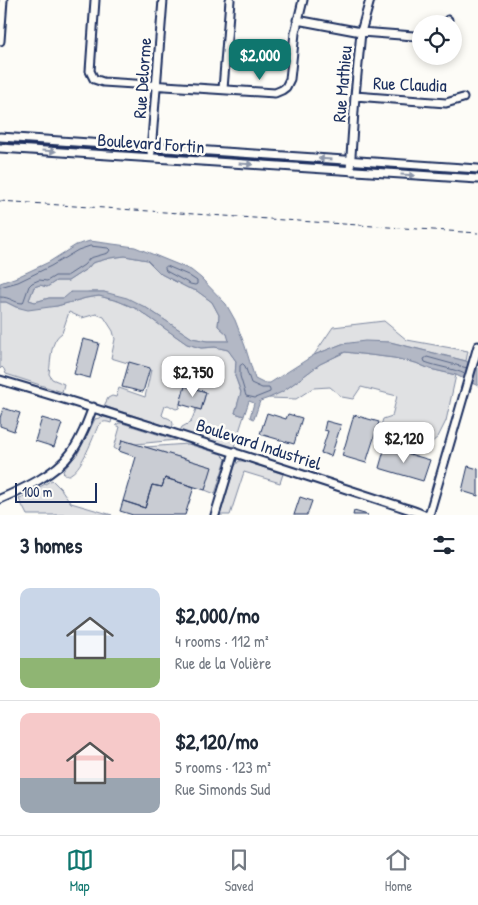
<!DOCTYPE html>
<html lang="en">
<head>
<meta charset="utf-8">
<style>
	:root { --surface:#fff; --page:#f6f6f7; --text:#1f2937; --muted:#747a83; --line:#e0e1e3; --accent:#0f766e }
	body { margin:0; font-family:"Patrick Hand",sans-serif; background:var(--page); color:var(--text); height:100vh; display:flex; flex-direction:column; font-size:19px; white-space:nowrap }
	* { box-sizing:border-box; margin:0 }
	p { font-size:16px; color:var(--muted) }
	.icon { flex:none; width:28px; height:28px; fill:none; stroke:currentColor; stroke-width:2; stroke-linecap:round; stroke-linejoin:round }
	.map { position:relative; height:515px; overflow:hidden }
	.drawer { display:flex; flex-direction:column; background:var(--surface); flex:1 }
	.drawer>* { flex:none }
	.controls { position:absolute; left:412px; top:15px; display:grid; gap:10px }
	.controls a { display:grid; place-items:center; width:50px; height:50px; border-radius:50%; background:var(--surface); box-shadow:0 2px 8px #0003; font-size:25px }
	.scale { position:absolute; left:15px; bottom:12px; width:82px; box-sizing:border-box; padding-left:5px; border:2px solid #1b2f5e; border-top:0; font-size:14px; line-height:18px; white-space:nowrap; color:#1b2f5e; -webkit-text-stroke:4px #fdfcf7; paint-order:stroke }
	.price { position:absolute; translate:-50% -42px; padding:0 11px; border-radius:10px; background:#fff; color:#222; font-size:16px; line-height:32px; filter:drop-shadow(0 1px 2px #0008) }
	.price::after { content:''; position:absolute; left:50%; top:30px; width:15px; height:11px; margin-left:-8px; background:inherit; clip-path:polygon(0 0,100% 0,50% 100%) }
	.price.selected { background:var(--accent); color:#fff }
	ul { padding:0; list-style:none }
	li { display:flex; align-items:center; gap:15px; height:125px; padding:0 20px }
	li+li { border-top:1px solid var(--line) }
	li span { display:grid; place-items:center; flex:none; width:140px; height:100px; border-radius:10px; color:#555 }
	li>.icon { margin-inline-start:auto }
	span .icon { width:60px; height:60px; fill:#fffc; stroke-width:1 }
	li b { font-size:21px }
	h2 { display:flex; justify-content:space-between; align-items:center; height:60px; padding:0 20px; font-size:21px }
	.menu { display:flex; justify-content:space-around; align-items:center; height:70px; border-top:1px solid var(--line); background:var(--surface); font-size:14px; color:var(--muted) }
	.menu a { display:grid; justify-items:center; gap:2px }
	.menu .selected { color:var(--accent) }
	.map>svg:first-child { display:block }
</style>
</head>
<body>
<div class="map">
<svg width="478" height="515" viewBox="0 0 478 515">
	<rect width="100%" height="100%" fill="#fdfcf7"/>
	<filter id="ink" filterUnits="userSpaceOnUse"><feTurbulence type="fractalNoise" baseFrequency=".02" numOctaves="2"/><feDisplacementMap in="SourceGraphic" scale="10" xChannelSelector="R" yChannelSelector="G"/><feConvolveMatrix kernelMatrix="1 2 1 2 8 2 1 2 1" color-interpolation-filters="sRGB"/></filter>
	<g filter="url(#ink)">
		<path fill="#e0e1e3" stroke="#7e88a0" d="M125,256L148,260L161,274L188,288L197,291L212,302L219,315L218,326L227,334L230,341H207L192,338L145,307L104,292H89L64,298H49L35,302L29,300L34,287L40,285L47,287L56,281H68L88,268L92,263L110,258Z
			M99,296L118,301L137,309L187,344L201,348L215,347L228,350L236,361L235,376L241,393L235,413L244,416L234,447L180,431L182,427L191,422L196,409L201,410L206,392L185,386L179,408L176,409L168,405L165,406L162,415L164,417C170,418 175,421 172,428L104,406L108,398L112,396L116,397L119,388L145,397L151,370L111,358L115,339L113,331L104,317L96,314L82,318L69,312L62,333C50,340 51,360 49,374L52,379L64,384L62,392L6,374L4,369L2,367L0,369V302H6L16,307L57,306L86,298Z
			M384,321L407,340L468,351L466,361L390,342L342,344L314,355L333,327Z
			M345,352L394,358L416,363L430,369L456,375L446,421L438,437L425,448L405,450L378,435L383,419L392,416L397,396L361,387L353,399L342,397L330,387L313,388L296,399L269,398L289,387L320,364Z
			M103,417L112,419L111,423C105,421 103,421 98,426C93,438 82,467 72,473C68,476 69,475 64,474L63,471L78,453L95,419Z
			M119,423H122L176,440L136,444L123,440L119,451L114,448L120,427L116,425Z
			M188,444L221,454L226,459L215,494L205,490L211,467L145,447Z
			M239,461H245L283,474L280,483L244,472L230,515H220L235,466Z
			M52,480L61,489L71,503L112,515H27L19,499Z"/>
		<path fill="#b3b8c5" stroke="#76819c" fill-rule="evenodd" d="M90,241L135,247L191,270L201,278L226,304L235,320L245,346L255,379L263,383H270L314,355L342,344L365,341L390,342L466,361L478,368V386L456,375L430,369L416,363L394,358L345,352L320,364L289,387L282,392L269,398L260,401L254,419L250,417L254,403L249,401L244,416L235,413L241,392L235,376L236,361L228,350L215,347L201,348L187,344L137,309L118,301L99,296L86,298L57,306L28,310L16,307L6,302H0V283L17,277L49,262L76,245ZM125,256L147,260L161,274L188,288L197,291L212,302L219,315L218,326L227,334L229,341H207L192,338L145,307L127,298L104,292H71L64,298H49L35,302L29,300L34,287L40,285L47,287L56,281H68L88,268L92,263L110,258Z"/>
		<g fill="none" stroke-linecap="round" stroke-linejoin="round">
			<path stroke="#586687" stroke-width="1" d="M167,266L188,275L197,281V284L195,285L190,284L166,271L165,268Z
				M0,287L18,282L51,266L78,250L90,246L108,248L110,250L108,253L90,258L84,265L67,276H55L47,281L39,280L32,283L29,286L23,303C14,303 11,297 0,297
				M243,364L245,366L251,383L262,388H269L270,390V392L255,398L246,396L240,376V366Z
				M465,374C452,368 438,367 425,362L424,359L427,357L467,368"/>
		</g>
		<path fill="#c9ccd3" stroke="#1b2f5e" d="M83,339L99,343L90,378L74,374Z
			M129,362L150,368L143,392L122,387Z
			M185,386L206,392L201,410L180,404Z
			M3,408L20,413L14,431L0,426V418Z
			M267,413L286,419L288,414L302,418L294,444L260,434Z
			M354,415L379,422L366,463L342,456Z
			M42,418L62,424L54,447L35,441Z
			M326,421L341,425L331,456L321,453L328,431L324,430Z
			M122,440L212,467L205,490L165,478L162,487L152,485L145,508L123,501L136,457L119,451Z
			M385,447L430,460L423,481L379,468Z
			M468,466L478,469V496L462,491Z
			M165,478L194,487L185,515H133L120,511L123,501L145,508L152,485L162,487Z
			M300,497L312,501L307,515H294Z
			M354,511L368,515H353Z"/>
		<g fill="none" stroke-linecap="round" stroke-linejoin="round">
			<g stroke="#1b2f5e" stroke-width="11">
				<path id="minor" d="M95,0L90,71L94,79L103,82L275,93L282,90L286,87L290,79L295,33L303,0
					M297,20L361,32L414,36L421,35
					M445,24L448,20
					M0,41L3,0
					M223,89L230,0
					M355,96L446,103L463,98
					M0,137L478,169
					M0,148L478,179
					M151,152L163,0
					M350,171L355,96L361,32L370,0
					M0,380C140,421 279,467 417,512L424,515
					M0,499C23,489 56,474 71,453C81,439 87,423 93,407
					M215,515L234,452
					M429,515L478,346"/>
			</g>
			<path stroke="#1b2f5e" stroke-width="1" stroke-dasharray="5 4" stroke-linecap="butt" d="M0,201L478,233"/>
			<use href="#minor" stroke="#fdfcf7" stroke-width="7"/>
		</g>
		<defs><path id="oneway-solid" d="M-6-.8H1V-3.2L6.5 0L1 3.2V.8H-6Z" transform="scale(1.25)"/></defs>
		<g fill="#8c96aa">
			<use href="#oneway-solid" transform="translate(49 151) rotate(4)"/>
			<use href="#oneway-solid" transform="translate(325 159) rotate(-176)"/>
			<use href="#oneway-solid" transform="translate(246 164) rotate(4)"/>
			<use href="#oneway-solid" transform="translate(408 175) rotate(4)"/>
		</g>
	</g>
	<g text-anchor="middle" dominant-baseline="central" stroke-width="5" stroke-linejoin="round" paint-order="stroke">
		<g font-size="18" fill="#1b2f5e" stroke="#fdfcf7">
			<text transform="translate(142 78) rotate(-86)">Rue Delorme</text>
			<text transform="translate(342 84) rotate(-85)">Rue Mathieu</text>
			<text transform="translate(410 84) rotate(2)">Rue Claudia</text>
			<text transform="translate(151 143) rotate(4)">Boulevard Fortin</text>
			<text transform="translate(259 444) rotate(18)">Boulevard Industriel</text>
		</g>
	</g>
</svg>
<div class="controls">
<a><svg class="icon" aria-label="locate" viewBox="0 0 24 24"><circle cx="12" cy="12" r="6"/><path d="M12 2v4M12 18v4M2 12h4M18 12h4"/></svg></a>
</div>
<div class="scale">100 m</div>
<b class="price selected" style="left:260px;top:81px">$2,000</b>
<b class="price" style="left:193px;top:398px">$2,750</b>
<b class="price" style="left:404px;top:464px">$2,120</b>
</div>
<section class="drawer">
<h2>3 homes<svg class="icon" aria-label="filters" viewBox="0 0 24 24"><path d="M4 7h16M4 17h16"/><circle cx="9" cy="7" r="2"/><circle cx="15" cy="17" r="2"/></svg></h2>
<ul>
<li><span style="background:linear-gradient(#c9d6e8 70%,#8fb573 0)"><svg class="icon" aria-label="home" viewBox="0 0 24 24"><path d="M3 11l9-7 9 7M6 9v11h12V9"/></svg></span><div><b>$2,000/mo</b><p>4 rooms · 112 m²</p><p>Rue de la Volière</p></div></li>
<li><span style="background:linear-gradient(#f6c9c9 65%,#9aa5b1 0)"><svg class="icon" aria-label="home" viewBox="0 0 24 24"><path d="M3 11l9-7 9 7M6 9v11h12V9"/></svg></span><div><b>$2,120/mo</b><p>5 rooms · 123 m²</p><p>Rue Simonds Sud</p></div></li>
</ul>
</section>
<nav class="menu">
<a class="selected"><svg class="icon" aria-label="map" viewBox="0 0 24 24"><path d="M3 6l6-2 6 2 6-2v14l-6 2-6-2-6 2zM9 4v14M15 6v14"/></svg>Map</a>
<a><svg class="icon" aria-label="saved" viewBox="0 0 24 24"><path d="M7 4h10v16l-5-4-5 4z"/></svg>Saved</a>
<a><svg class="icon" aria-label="home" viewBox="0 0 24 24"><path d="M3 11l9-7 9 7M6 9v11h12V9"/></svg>Home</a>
</nav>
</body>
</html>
